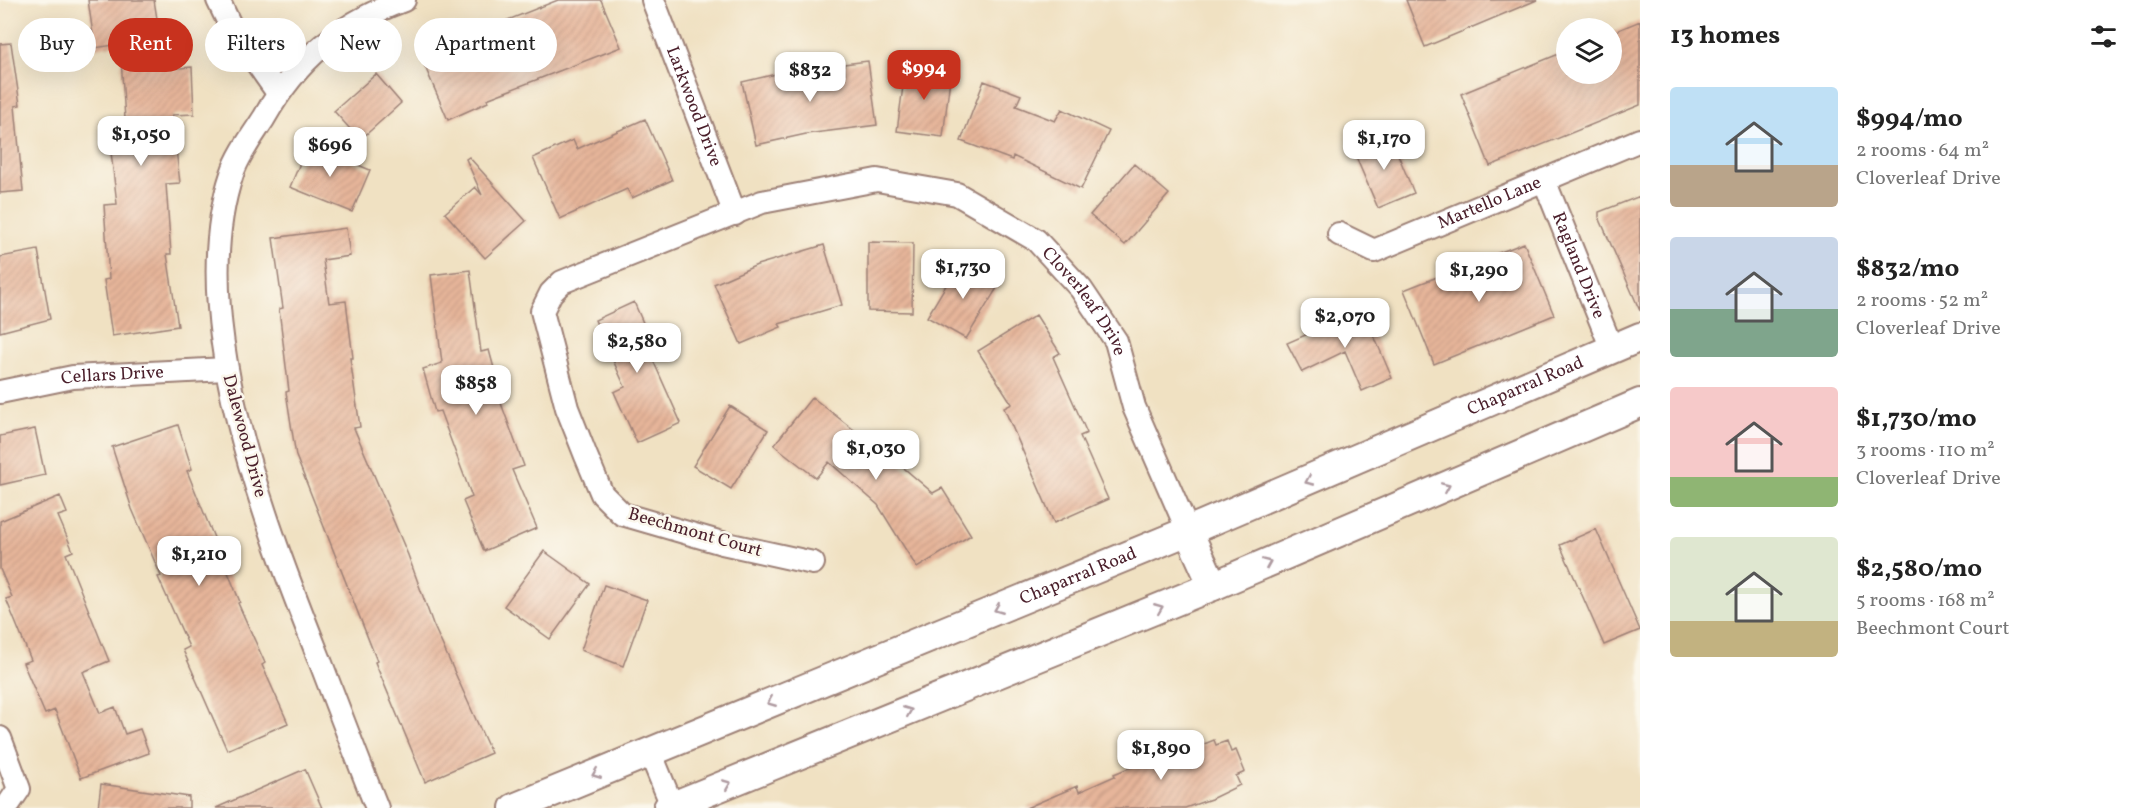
<!DOCTYPE html>
<html lang="en">
<head>
<meta charset="utf-8">
<style>
	:root { --surface:#fff; --page:#f6f6f6; --text:#222; --muted:#767676; --accent:#c8321e }
	body { margin:0; font-family:Vollkorn,serif; background:var(--page); color:var(--text); height:100vh; display:flex; flex-direction:column; font-size:22px; white-space:nowrap }
	* { box-sizing:border-box; margin:0 }
	p { font-size:20px; color:var(--muted) }
	.icon { flex:none; width:33px; height:33px; fill:none; stroke:currentColor; stroke-width:2; stroke-linecap:round; stroke-linejoin:round }
	.map { position:relative; flex:1; overflow:hidden }
	.panel { display:flex; flex-direction:column; background:var(--surface); width:510px }
	.panel>* { flex:none }
	.banner { position:absolute; left:18px; top:18px; width:570px; height:54px; display:flex; gap:12px }
	.tools { position:absolute; left:1556px; top:18px; display:grid; gap:12px }
	.tools a { display:grid; place-items:center; width:66px; height:66px; border-radius:50%; background:var(--surface); box-shadow:0 6px 24px #0002; font-size:30px }
	.price { position:absolute; translate:-50% -51px; padding:0 14px; border-radius:12px; background:#fff; color:#222; font-size:20px; line-height:39px; filter:drop-shadow(0 2px 3px #0008) }
	.price::after { content:''; position:absolute; left:50%; top:36px; width:18px; height:14px; margin-left:-9px; background:inherit; clip-path:polygon(0 0,100% 0,50% 100%) }
	.price.selected { background:var(--accent); color:#fff }
	ul { padding:0; list-style:none }
	li { display:flex; align-items:center; gap:18px; height:150px; padding:0 30px }
	li span { display:grid; place-items:center; flex:none; width:168px; height:120px; border-radius:6px; color:#555 }
	li>.icon { margin-inline-start:auto }
	span .icon { width:72px; height:72px; fill:#fffc; stroke-width:1 }
	li b { font-size:26px }
	h2 { display:flex; justify-content:space-between; align-items:center; height:72px; padding:0 30px; font-size:26px }
	.tag { padding:0 21px; border-radius:27px; background:var(--surface); box-shadow:0 6px 24px #0002; font-size:21px; line-height:54px }
	.tag.selected { background:var(--accent); color:#fff }
	main { display:flex; flex:1; min-height:0 }
	.map>svg:first-child { display:block }
</style>
</head>
<body>
<main>
<div class="map">
<svg width="1640" height="808" viewBox="0 0 1640 808">
	<defs>
		<pattern id="building-hatch" width="6" height="6" patternUnits="userSpaceOnUse" patternTransform="scale(1.5)"><rect width="6" height="6" fill="#e6b59a"/><path d="M-1 1l2-2M0 6l6-6M5 7l2-2" fill="none" stroke="#c79b85"/></pattern>
	</defs>
	<rect width="100%" height="100%" fill="#fbf7ec"/>
	<filter id="ink" filterUnits="userSpaceOnUse"><feTurbulence type="fractalNoise" baseFrequency=".0167" numOctaves="2"/><feDisplacementMap in="SourceGraphic" scale="12" xChannelSelector="R" yChannelSelector="G"/><feConvolveMatrix kernelMatrix="1 2 1 2 8 2 1 2 1" color-interpolation-filters="sRGB"/></filter>
	<filter id="wash" filterUnits="userSpaceOnUse"><feTurbulence type="fractalNoise" baseFrequency=".008" numOctaves="4" result="noise"/><feDisplacementMap in="SourceGraphic" scale="24" xChannelSelector="R" yChannelSelector="G"/><feGaussianBlur stdDeviation="1.35" result="paint"/><feColorMatrix in="noise" values="0 0 0 0 0 0 0 0 0 0 0 0 0 0 0 0 0 1.4 0 .05"/><feComposite in="paint" operator="in"/></filter>
	<g filter="url(#wash)">
		<rect width="100%" height="100%" fill="#f0e1c2"/>
		<g id="blocks">
			<path fill="url(#building-hatch)" d="M88,0H154L165,69L192,67L194,114L172,115L180,183L166,184L171,254H167L178,326L112,336L104,280L109,279L104,205L117,204L109,135L126,134L120,44L95,48Z
				M558,0H601L621,47L487,99L488,102L448,120L420,55Z
				M1406,0H1537L1425,47Z
				M1640,21V105L1490,166L1461,94L1566,51V74H1611V33Z
				M11,43L20,105L15,106L23,191L0,193V44Z
				M868,61L877,125L806,134L756,145L742,82L793,70L795,80L845,73L844,64Z
				M906,64L951,70L943,137L897,131Z
				M376,74L401,103L360,140L334,111Z
				M984,81L1021,95L1016,106L1055,121L1062,109L1109,131L1081,189L1013,156L1012,160L961,141Z
				M645,119L672,180L632,198L627,189L560,219L533,158L573,140L577,149Z
				M1389,133L1414,193L1378,208L1356,157L1362,154L1359,146Z
				M308,144L370,170L352,212L290,187Z
				M469,157L526,221L485,258L445,213L475,187L482,195L466,159Z
				M1134,164L1169,194L1125,245L1090,215Z
				M1640,196V311L1599,217V212Z
				M346,228L350,256L323,260L329,303L346,301L353,358H350L360,427L354,428L408,555L433,624L491,753L425,782L375,662L377,661L296,456L286,392L289,391L279,309L283,308L273,238Z
				M868,242L913,243L912,312L868,311Z
				M1524,243L1554,315L1434,364L1404,290Z
				M824,245L842,305L779,324L781,327L741,344L714,284L757,265Z
				M38,250L50,319L0,332V257Z
				M961,260L1000,283L966,339L927,317Z
				M470,270L481,352L489,350L501,394L498,395L524,466L512,470L537,528L484,551L463,501L472,497L440,411L435,412L423,369L442,363L431,275Z
				M634,302L657,355L652,358L681,423L637,443L614,392L625,387L595,320Z
				M1363,310L1392,378L1362,391L1345,351L1302,372L1287,343Z
				M1036,315L1060,353L1053,357L1087,433L1080,436L1108,499L1054,523L1004,408L1012,404L978,351Z
				M812,397L868,441L870,439L933,493L942,488L971,535L917,568L878,505L829,462L816,478L774,445Z
				M730,406L768,430L731,489L693,466Z
				M178,425L192,469L187,471L240,602L238,603L265,663L262,665L288,723L227,750L183,650L189,647L158,577L161,576L132,509L112,447Z
				M35,429L45,475L0,485V436Z
				M60,496L67,513L58,516L73,551L66,554L109,661L83,672L100,713L115,707L125,734L140,729L149,753L81,778L55,710L45,714L23,663L31,660L6,599L12,597L0,569V521Z
				M1596,529L1640,630L1604,645L1560,545Z
				M544,551L590,584L550,639L504,606Z
				M604,585L647,600L623,666L581,650Z
				M1214,740L1216,745L1227,741L1231,752L1236,750L1245,772L1236,776L1240,785L1211,799L1185,808H1026L1077,786L1079,792L1115,776L1114,774L1188,744L1189,747L1201,741L1202,745Z
				M305,769L322,808H216Z
				M101,784L189,797V808H98Z"/>
		</g>
	</g>
	<g filter="url(#ink)">
		<use href="#blocks" fill-opacity="0" stroke="#9d8076" stroke-width="1.5"/>
		<g fill="none" stroke-linecap="round" stroke-linejoin="round">
			<g stroke="#9d8076" stroke-width="26">
				<g id="minor">
					<path d="M218,0L230,25L278,93"/>
					<path id="s1" d="M653,0L735,214"/>
					<path id="s2" d="M1544,180L1612,349"/>
					<path id="s3" d="M1339,234L1374,251L1640,140"/>
					<path id="s4" d="M0,392L73,377L226,369"/>
					<path id="s5" d="M813,563L722,543L622,514L602,494L586,456L567,408L542,311L551,293L562,282L762,202L877,180L957,194L1036,240L1081,289L1116,341L1134,407L1188,531"/>
					<path d="M0,738L19,789L6,808"/>
					<path d="M650,752L673,808"/>
					<path d="M377,808C357,758 338,708 319,658C266,524 184,316 232,174C238,155 253,135 264,118C297,59 341,23 404,0"/>
				</g>
			</g>
			<g stroke="#9d8076" stroke-width="32">
				<g id="major">
					<path d="M1188,531L1213,586"/>
					<path id="s6" d="M514,808L1188,531L1640,337"/>
					<path d="M668,808L1213,586L1640,403"/>
				</g>
			</g>
			<use href="#minor" stroke="#fff" stroke-width="22"/>
			<use href="#major" stroke="#fff" stroke-width="28"/>
		</g>
		<defs><path id="oneway-chevron" d="M-2-3.5L2.5 0L-2 3.5" fill="none" stroke-width="1.6" stroke-linecap="round" stroke-linejoin="round" transform="scale(1.5)"/></defs>
		<g stroke="#ae9aa0">
			<use href="#oneway-chevron" transform="translate(1309 481) rotate(157)"/>
			<use href="#oneway-chevron" transform="translate(1446 487) rotate(-23)"/>
			<use href="#oneway-chevron" transform="translate(1267 563) rotate(-23)"/>
			<use href="#oneway-chevron" transform="translate(1159 608) rotate(-22)"/>
			<use href="#oneway-chevron" transform="translate(998 609) rotate(158)"/>
			<use href="#oneway-chevron" transform="translate(771 702) rotate(158)"/>
			<use href="#oneway-chevron" transform="translate(908 711) rotate(-22)"/>
			<use href="#oneway-chevron" transform="translate(596 774) rotate(158)"/>
			<use href="#oneway-chevron" transform="translate(727 784) rotate(-22)"/>
		</g>
	</g>
	<g text-anchor="middle" dominant-baseline="central" stroke-width="5" stroke-linejoin="round" paint-order="stroke">
		<g font-size="18" fill="#4a1f2b" stroke="#fbf7ec">
			<text stroke="none"><textPath href="#s1" startOffset="114">Larkwood Drive</textPath></text>
			<text stroke="none"><textPath href="#s3" startOffset="164">Martello Lane</textPath></text>
			<text stroke="none"><textPath href="#s2" startOffset="92">Ragland Drive</textPath></text>
			<text stroke="none"><textPath href="#s5" startOffset="1038">Cloverleaf Drive</textPath></text>
			<text stroke="none"><textPath href="#s4" startOffset="114">Cellars Drive</textPath></text>
			<text stroke="none"><textPath href="#s6" startOffset="1096">Chaparral Road</textPath></text>
			<text transform="translate(244 436) rotate(75)">Dalewood Drive</text>
			<text transform="translate(695 533) rotate(16)">Beechmont Court</text>
			<text stroke="none"><textPath href="#s6" startOffset="610">Chaparral Road</textPath></text>
		</g>
	</g>
</svg>
<div class="tools">
<a><svg class="icon" aria-label="layers" viewBox="0 0 24 24"><path d="M12 4l9 5-9 5-9-5zM3 14l9 5 9-5"/></svg></a>
</div>
<b class="price selected" style="left:924px;top:101px">$994</b>
<b class="price" style="left:810px;top:103px">$832</b>
<b class="price" style="left:141px;top:167px">$1,050</b>
<b class="price" style="left:1384px;top:171px">$1,170</b>
<b class="price" style="left:330px;top:178px">$696</b>
<b class="price" style="left:963px;top:300px">$1,730</b>
<b class="price" style="left:1479px;top:303px">$1,290</b>
<b class="price" style="left:1345px;top:349px">$2,070</b>
<b class="price" style="left:637px;top:374px">$2,580</b>
<b class="price" style="left:476px;top:416px">$858</b>
<b class="price" style="left:876px;top:481px">$1,030</b>
<b class="price" style="left:199px;top:587px">$1,210</b>
<b class="price" style="left:1161px;top:781px">$1,890</b>
<div class="banner">
<a class="tag">Buy</a>
<a class="tag selected">Rent</a>
<a class="tag">Filters</a>
<a class="tag">New</a>
<a class="tag">Apartment</a>
</div>
</div>
<section class="panel">
<h2>13 homes<svg class="icon" aria-label="filters" viewBox="0 0 24 24"><path d="M4 7h16M4 17h16"/><circle cx="9" cy="7" r="2"/><circle cx="15" cy="17" r="2"/></svg></h2>
<ul>
<li><span style="background:linear-gradient(#bfe0f5 65%,#b9a48a 0)"><svg class="icon" aria-label="home" viewBox="0 0 24 24"><path d="M3 11l9-7 9 7M6 9v11h12V9"/></svg></span><div><b>$994/mo</b><p>2 rooms · 64 m²</p><p>Cloverleaf Drive</p></div></li>
<li><span style="background:linear-gradient(#c9d6e8 60%,#7fa58c 0)"><svg class="icon" aria-label="home" viewBox="0 0 24 24"><path d="M3 11l9-7 9 7M6 9v11h12V9"/></svg></span><div><b>$832/mo</b><p>2 rooms · 52 m²</p><p>Cloverleaf Drive</p></div></li>
<li><span style="background:linear-gradient(#f6c9c9 75%,#8fb573 0)"><svg class="icon" aria-label="home" viewBox="0 0 24 24"><path d="M3 11l9-7 9 7M6 9v11h12V9"/></svg></span><div><b>$1,730/mo</b><p>3 rooms · 110 m²</p><p>Cloverleaf Drive</p></div></li>
<li><span style="background:linear-gradient(#dfe7d0 70%,#c2b280 0)"><svg class="icon" aria-label="home" viewBox="0 0 24 24"><path d="M3 11l9-7 9 7M6 9v11h12V9"/></svg></span><div><b>$2,580/mo</b><p>5 rooms · 168 m²</p><p>Beechmont Court</p></div></li>
</ul>
</section>
</main>
</body>
</html>
